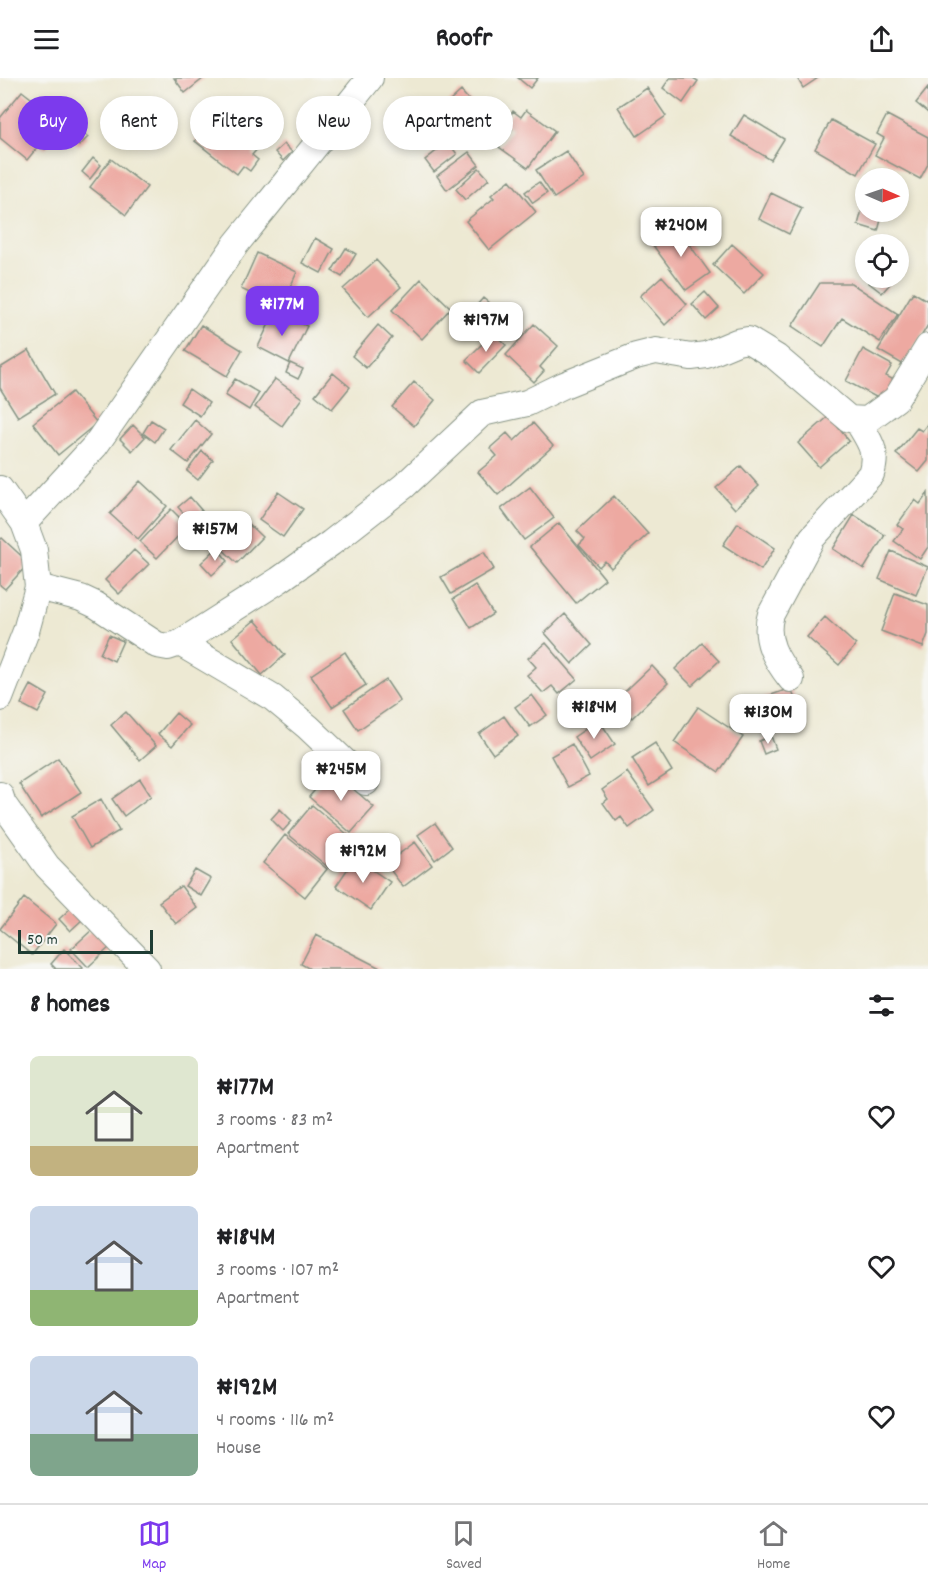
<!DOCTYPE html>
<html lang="en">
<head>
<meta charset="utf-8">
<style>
	:root { --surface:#fff; --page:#f6f6f6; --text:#202124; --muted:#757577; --line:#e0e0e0; --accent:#7c3aed }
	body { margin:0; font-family:Dekko,sans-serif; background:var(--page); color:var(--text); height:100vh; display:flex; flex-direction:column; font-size:22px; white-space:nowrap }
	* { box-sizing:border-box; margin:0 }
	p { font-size:20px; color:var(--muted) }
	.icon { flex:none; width:33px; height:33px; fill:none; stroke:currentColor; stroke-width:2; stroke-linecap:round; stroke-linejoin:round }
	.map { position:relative; height:891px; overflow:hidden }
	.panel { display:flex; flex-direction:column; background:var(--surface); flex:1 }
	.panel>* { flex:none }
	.top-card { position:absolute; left:18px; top:18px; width:600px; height:54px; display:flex; gap:12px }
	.needle { width:39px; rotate:92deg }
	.controls { position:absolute; left:855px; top:90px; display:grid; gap:12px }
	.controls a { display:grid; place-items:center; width:54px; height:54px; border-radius:50%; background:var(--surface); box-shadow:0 3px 9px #0003; font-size:30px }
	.scale { position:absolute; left:18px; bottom:15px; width:135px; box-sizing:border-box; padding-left:6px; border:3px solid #1f3d34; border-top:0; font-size:16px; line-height:21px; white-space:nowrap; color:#1f3d34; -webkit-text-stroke:4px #f6f6f2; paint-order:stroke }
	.price { position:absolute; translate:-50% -51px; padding:0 14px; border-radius:12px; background:#fff; color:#222; font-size:20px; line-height:39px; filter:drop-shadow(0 2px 3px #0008) }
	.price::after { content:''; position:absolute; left:50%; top:36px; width:18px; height:14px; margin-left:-9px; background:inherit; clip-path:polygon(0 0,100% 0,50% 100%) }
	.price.active { background:var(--accent); color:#fff }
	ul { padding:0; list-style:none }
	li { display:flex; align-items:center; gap:18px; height:150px; padding:0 30px }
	li span { display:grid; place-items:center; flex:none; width:168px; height:120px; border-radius:9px; color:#555 }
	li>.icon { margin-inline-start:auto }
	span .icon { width:72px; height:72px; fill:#fffc; stroke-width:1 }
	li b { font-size:26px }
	h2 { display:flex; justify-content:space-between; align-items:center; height:72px; padding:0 30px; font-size:26px }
	.chip { padding:0 21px; border-radius:27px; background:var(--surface); box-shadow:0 3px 9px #0003; font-size:21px; line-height:54px }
	.chip.active { background:var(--accent); color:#fff }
	header { display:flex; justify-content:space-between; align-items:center; height:78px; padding:0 30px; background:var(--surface); font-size:27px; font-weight:700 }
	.menu { display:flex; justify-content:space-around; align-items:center; height:84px; border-top:2px solid var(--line); background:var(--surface); font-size:16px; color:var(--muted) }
	.menu a { display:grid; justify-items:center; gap:3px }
	.menu .active { color:var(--accent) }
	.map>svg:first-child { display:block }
</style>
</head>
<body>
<header><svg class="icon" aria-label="menu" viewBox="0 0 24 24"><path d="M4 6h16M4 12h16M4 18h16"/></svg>Roofr<svg class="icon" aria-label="share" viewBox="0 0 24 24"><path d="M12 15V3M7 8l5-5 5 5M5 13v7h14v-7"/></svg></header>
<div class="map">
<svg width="928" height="891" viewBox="0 0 928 891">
	<rect width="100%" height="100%" fill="#f6f6f2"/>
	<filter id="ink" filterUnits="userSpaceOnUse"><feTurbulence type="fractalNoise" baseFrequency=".0167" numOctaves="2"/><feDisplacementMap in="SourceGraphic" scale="12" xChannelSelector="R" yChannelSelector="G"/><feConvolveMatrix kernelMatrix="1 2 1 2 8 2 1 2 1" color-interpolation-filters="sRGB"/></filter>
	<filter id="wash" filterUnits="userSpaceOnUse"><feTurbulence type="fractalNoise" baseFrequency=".008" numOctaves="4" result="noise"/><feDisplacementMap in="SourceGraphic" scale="24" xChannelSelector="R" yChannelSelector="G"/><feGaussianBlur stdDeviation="1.35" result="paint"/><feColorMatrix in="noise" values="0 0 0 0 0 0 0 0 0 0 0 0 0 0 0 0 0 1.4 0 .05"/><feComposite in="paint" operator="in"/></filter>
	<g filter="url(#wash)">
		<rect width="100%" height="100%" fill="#ede9d3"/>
		<g id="blocks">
			<path fill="#eda9a1" d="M174,0H204L185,15Z
				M518,0H538L530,10Z
				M670,0H693L698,3L683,25L663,10Z
				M797,0H818L803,10Z
				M647,10L666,38L637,58L618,29Z
				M928,10V35L916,25Z
				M22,13L64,46L45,71L40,66L27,82L0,60V40Z
				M461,13L473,27L449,48L437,35Z
				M526,32L555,53L528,90L499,69L512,51L505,45L513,33L521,39Z
				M744,37L784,61L771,82L731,58Z
				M887,37L928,59V86L920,101L875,77L884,60L877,56Z
				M220,39L259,69L252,77L258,82L250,93L243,88L237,96L195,63L210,44L213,47Z
				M831,42L875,66L858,96L815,71Z
				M418,48L427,59L418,67L409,55Z
				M78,50L88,59L79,68L69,58Z
				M448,64L457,76L434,94L425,82Z
				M284,66L292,74L283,83L275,74Z
				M566,73L584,100L554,120L536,92Z
				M469,74L479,87L447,112L437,98Z
				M93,80L101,87L90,101L82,94Z
				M111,81L147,109L126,137L90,109Z
				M479,90L489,101L465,122L456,111Z
				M510,102L536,134L489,172L466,143L494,120L491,117Z
				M539,104L547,115L533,125L525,114Z
				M771,115L802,130L789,156L759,141Z
				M862,132L882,138L878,153L858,147Z
				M676,148L710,195L686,212L652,166Z
				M315,160L334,171L321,195L302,185Z
				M732,166L764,195L744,216L713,187Z
				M346,170L356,176L342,199L332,193Z
				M257,175L297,194L281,230L241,211Z
				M376,182L401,209L368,239L343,211Z
				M662,198L687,226L665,247L640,218Z
				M874,200H895L882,215L869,205Z
				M421,201L451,230L422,261L392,232Z
				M820,205H851L898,236L880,264L842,240L823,269L792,248Z
				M705,214L719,230L706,242L692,226Z
				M913,214L928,223V247L904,287L878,272Z
				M483,220L500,234L486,249L470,235Z
				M275,233L307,248L289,285L258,269Z
				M534,246L558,268L540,289L544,293L534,304L506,277Z
				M201,247L242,272L227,298L185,273Z
				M378,247L392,260L366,290L352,278Z
				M493,255L506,267L479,295L466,282Z
				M863,271L892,287L886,298L898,304L887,325L846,303Z
				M29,272L55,316L18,339L0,310V290Z
				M290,285L303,291L298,301L286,295Z
				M333,295L350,309L332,331L315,317Z
				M235,301L259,315L249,332L225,317Z
				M275,301L302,320L282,348L255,329Z
				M414,304L435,322L414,348L392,329Z
				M189,311L209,325L200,338L180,325Z
				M72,314L97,345L58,377L33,345Z
				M829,338L849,363L819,389L798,365Z
				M151,342L164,350L155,364L143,355Z
				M195,342L211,356L188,385L171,372Z
				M533,345L553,368L498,417L478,394L497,378L490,370L507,355L514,363Z
				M928,345V383L919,394L896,376L917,350L922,353Z
				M133,347L145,359L132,373L120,361Z
				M202,373L213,382L198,402L187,393Z
				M741,388L759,408L735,431L716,410Z
				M140,403L167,428L138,461L110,436Z
				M530,409L554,440L524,462L501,431Z
				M278,414L303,431L283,459L259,442Z
				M928,415V469L920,481L894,463L903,451L897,447L915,422L920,426Z
				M614,418L648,456L611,490L605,483L599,489L579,467L585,461L577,453Z
				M190,419L202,433L190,443L178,429Z
				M171,431L188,448L157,480L140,464Z
				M854,437L885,457L864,491L833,471Z
				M243,441L262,459L237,485L218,467Z
				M559,445L605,501L576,525L530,469Z
				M738,445L775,470L761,492L723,467Z
				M2,460L29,485L5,511L0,507V462Z
				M217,470L228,483L212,497L201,485Z
				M134,472L149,486L119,516L105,502Z
				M891,473L928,489L916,517L879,501Z
				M484,474L494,491L451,516L441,499Z
				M475,507L493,536L471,550L453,521Z
				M895,515L928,527V556L923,569L881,553Z
				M565,536L592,567L572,586L545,555Z
				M825,539L856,567L839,587L807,559Z
				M255,542L285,577L262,597L232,561Z
				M109,557L123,563L114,583L100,576Z
				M546,565L577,601L559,616L552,608L543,615L527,597L536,589L528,580Z
				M702,565L719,583L692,608L675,591Z
				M345,574L366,607L332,629L311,597Z
				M652,588L668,605L632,640L615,623Z
				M386,602L400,623L358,652L344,631Z
				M31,607L48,617L38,635L21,626Z
				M791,610L798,630L740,652L732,631Z
				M532,617L547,637L530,649L515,629Z
				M698,629L743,659L719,694L674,664Z
				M126,634L156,668L140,682L111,647Z
				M176,635L190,647L172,668L158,656Z
				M504,638L518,658L493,676L479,656Z
				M599,642L615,666L590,683L574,659Z
				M771,658L776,671L764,676L759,663Z
				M655,665L672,693L649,708L632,680Z
				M572,666L589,698L568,709L551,678Z
				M58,680L81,714L41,740L19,706Z
				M332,692L374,729L351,755L309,719Z
				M627,694L654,732L629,750L621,739L616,743L603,725L608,721L602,712Z
				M140,701L151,718L124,738L112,721Z
				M101,721L119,753L90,770L72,738Z
				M312,727L353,761L329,790L288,756Z
				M280,731L292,743L283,753L271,741Z
				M435,745L452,769L435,782L418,757Z
				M285,757L327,791L305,819L263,785Z
				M415,764L432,787L403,809L386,786Z
				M355,780L390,804L371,832L336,808Z
				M195,792L211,801L201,818L185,808Z
				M181,808L197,830L176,846L159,824Z
				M24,820L56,846L32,877L0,851Z
				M72,829L83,841L70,853L59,841Z
				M93,851L110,869L88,889L71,871Z
				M316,857L382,891H310L301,886Z
				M64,871L83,890L82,891H56L51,886Z"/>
		</g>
	</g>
	<g filter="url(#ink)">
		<use href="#blocks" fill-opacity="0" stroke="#869384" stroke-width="1.5"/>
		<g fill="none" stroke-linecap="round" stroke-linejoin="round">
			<g stroke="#869384" stroke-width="28">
				<path id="minor" d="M0,411L24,445L34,472L38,509L26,553L0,620
					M24,445L95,368L236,166L370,0
					M38,509L81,520L96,527L157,567L168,569L180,565L279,502L331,465L404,408L482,335L527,325L564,307L636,278L656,273L691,279L706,277L737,264L748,262L776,279L849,341L867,342L896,321L928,269
					M180,565L273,620L308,649L366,704
					M791,601C776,582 763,561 771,536L812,460L871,396C879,372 868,362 857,342
					M0,717L3,726L47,788L147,891"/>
			</g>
			<use href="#minor" stroke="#fff" stroke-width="26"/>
		</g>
	</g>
</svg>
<div class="controls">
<a><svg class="needle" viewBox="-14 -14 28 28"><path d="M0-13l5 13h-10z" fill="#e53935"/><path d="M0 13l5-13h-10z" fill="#757577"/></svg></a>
<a><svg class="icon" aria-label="locate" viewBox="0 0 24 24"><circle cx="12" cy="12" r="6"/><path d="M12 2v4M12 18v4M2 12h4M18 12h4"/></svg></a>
</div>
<div class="scale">50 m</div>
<b class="price" style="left:681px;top:180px">₦240M</b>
<b class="price active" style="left:282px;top:259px">₦177M</b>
<b class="price" style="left:486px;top:275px">₦197M</b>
<b class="price" style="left:215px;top:484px">₦157M</b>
<b class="price" style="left:594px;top:662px">₦184M</b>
<b class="price" style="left:768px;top:667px">₦130M</b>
<b class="price" style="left:341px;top:724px">₦245M</b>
<b class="price" style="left:363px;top:806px">₦192M</b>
<div class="top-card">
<a class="chip active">Buy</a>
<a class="chip">Rent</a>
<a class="chip">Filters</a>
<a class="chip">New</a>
<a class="chip">Apartment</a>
</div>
</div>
<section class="panel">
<h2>8 homes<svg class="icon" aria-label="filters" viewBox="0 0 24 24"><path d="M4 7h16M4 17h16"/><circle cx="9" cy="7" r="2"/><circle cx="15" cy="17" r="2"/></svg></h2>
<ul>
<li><span style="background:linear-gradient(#dfe7d0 75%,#c2b280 0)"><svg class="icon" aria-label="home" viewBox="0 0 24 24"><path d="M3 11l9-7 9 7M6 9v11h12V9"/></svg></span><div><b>₦177M</b><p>3 rooms · 83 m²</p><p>Apartment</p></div><svg class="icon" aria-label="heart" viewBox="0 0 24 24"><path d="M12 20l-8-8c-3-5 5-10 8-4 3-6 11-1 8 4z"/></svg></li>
<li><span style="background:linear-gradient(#c9d6e8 70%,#8fb573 0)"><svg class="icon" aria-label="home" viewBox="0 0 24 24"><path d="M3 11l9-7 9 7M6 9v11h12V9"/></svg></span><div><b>₦184M</b><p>3 rooms · 107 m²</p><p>Apartment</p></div><svg class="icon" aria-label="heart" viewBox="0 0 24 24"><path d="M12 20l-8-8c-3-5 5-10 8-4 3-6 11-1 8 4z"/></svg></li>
<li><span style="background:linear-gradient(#c9d6e8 65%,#7fa58c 0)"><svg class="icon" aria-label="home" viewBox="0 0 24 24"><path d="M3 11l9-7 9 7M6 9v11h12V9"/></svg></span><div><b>₦192M</b><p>4 rooms · 116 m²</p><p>House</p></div><svg class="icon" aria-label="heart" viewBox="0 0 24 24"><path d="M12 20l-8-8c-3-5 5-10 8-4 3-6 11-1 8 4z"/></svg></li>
</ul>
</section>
<nav class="menu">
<a class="active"><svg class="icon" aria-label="map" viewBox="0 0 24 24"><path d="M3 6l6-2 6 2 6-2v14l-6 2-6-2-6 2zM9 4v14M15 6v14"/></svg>Map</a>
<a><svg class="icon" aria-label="saved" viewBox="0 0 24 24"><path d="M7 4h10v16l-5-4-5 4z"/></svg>Saved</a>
<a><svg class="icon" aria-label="home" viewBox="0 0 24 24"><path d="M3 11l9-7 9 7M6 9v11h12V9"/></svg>Home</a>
</nav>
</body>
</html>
